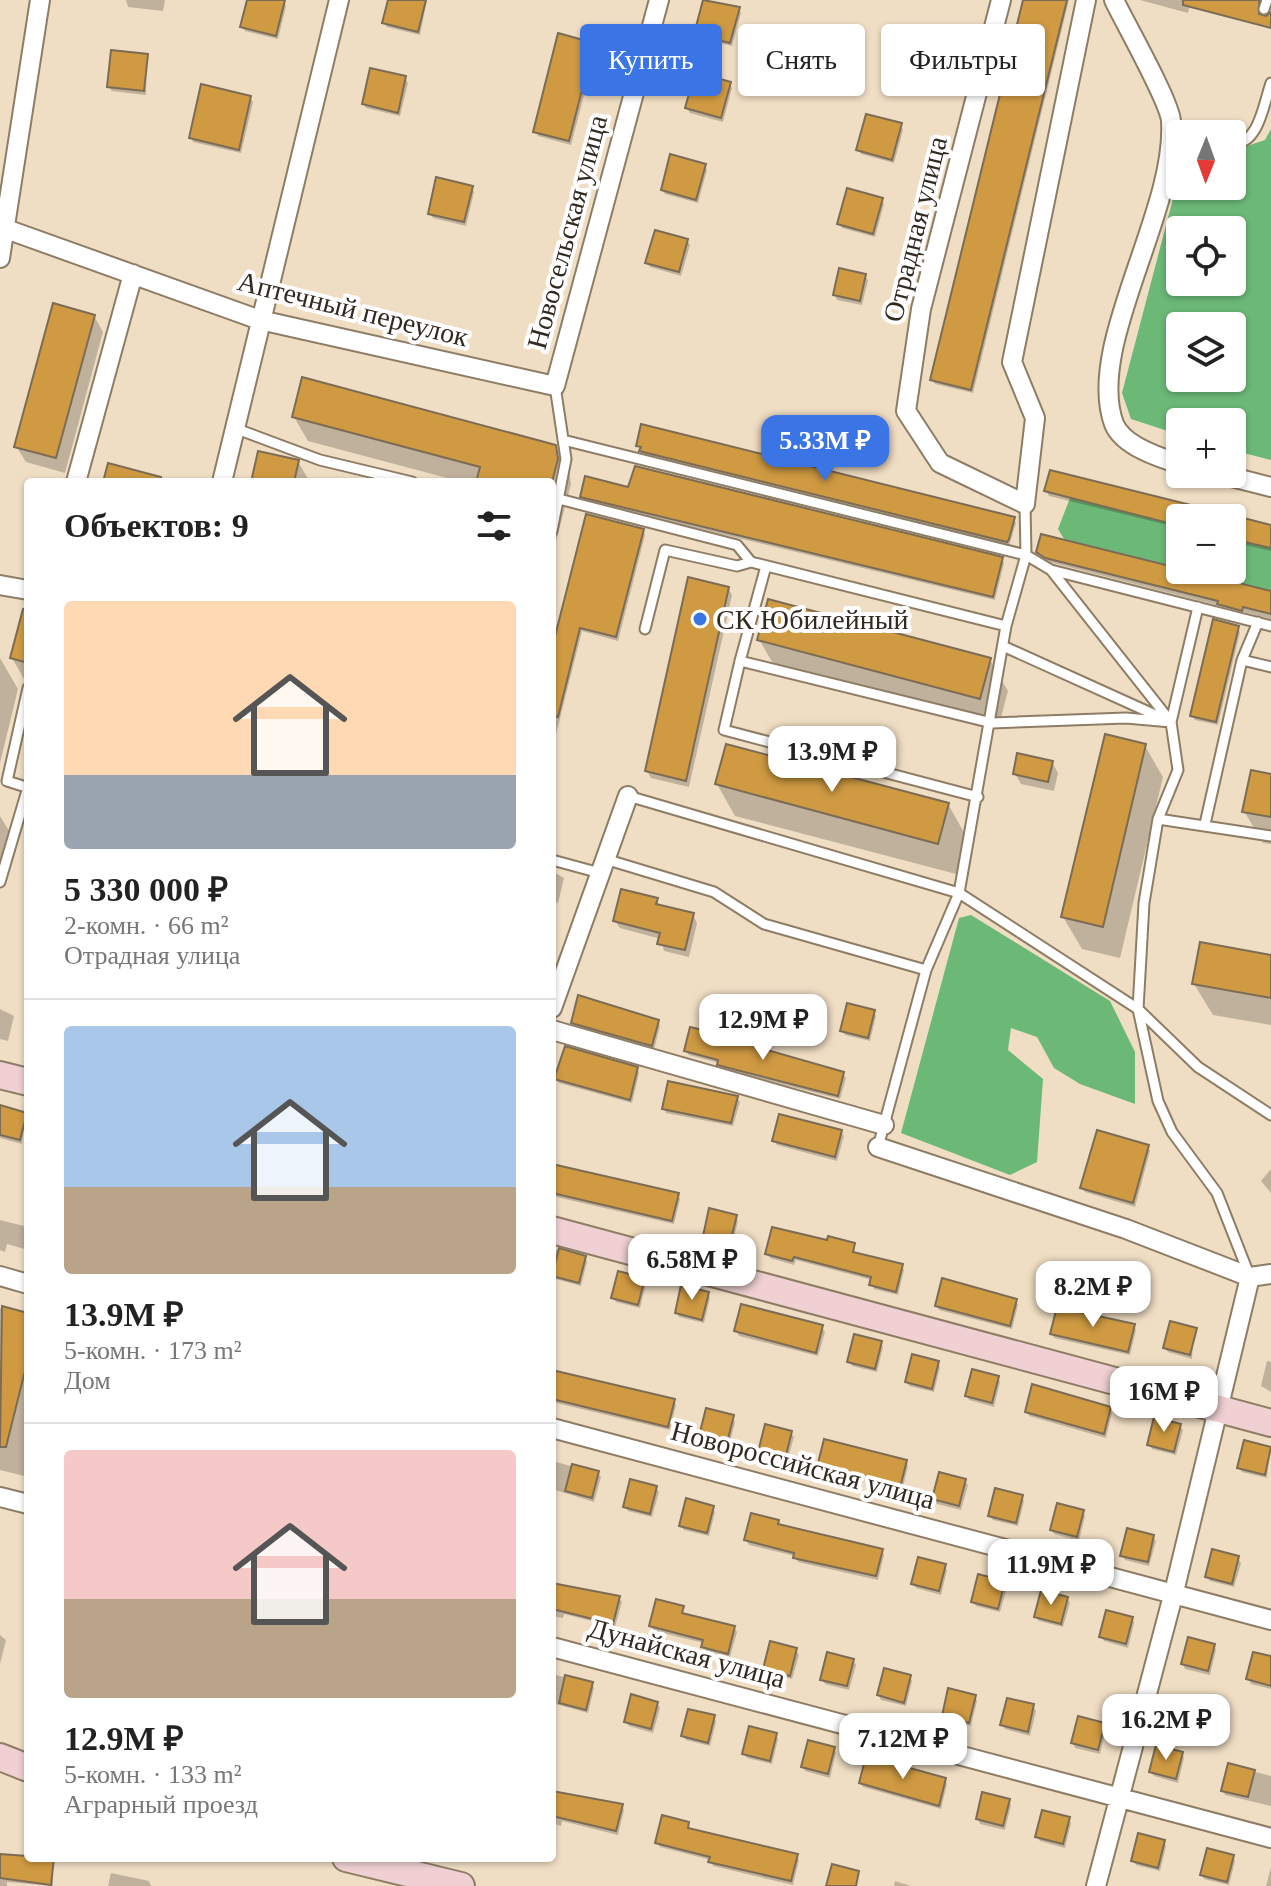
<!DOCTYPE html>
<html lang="ru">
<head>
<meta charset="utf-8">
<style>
	:root { --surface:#fff; --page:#f2f2f2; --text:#222; --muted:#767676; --line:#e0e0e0; --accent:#3b75e5 }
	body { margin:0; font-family:Georgia,serif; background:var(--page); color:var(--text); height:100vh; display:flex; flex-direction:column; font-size:30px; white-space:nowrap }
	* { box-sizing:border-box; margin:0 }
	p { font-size:26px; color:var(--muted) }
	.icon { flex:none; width:44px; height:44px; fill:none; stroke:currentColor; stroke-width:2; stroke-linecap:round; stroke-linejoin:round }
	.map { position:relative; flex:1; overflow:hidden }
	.panel { position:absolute; left:24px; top:478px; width:532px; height:1384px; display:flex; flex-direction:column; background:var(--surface); border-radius:8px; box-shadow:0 2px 6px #0004 }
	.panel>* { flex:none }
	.banner { position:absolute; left:580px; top:24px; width:570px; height:72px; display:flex; gap:16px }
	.needle { width:52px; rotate:181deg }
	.tools { position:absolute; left:1166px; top:120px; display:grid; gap:16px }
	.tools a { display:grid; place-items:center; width:80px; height:80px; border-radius:8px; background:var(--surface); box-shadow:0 2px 6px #0004; font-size:40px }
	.price { position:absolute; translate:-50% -68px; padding:0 18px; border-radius:16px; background:#fff; color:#222; font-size:26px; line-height:52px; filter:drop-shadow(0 2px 4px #0008) }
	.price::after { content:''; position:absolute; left:50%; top:48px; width:24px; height:18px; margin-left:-12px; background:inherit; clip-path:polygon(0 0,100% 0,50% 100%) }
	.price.active { background:var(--accent); color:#fff }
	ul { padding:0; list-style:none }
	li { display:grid; align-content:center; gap:16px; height:424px; padding:0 40px }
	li+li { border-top:2px solid var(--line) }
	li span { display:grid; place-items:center; height:248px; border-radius:8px; color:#555 }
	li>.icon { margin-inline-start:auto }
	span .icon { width:144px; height:144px; fill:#fffc; stroke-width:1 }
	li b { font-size:34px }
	h2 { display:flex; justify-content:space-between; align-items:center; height:96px; padding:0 40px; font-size:34px }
	.tag { padding:0 28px; border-radius:8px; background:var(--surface); box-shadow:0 2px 6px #0004; font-size:28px; line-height:72px }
	.tag.active { background:var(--accent); color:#fff }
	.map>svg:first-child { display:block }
</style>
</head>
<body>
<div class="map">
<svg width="1271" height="1886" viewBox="0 0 1271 1886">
	<rect width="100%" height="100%" fill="#f0dec4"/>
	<path fill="#6bb877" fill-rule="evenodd" d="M1271,129V460L1232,450V422H1180V435L1131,419L1122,393L1180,172V186H1232V151L1265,140ZM1180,230H1232V282H1180ZM1180,326H1232V378H1180Z
		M1070,498L1180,526V568L1064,539L1058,529Z
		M1232,539L1271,548V591L1186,570H1232Z
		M971,915L1110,1001L1135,1052V1104L1080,1084L1054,1068L1037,1037L1011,1028L1008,1050L1043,1079L1037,1162L1010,1175L901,1133L959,918Z"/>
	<path fill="#0003" d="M126,0H165L163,11L128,7Z
		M249,0L284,1L286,6L278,39L245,31L242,27Z
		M390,0H427L420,35L387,27L384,23Z
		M705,0L739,9L741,13L732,46L699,38L696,33Z
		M1025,0H1069L973,393L935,384L932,379Z
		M1140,0H1191L1188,13Z
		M593,45L596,50L571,145L538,136L536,131Z
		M928,51L931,56L922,89L888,80L886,75Z
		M147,56L146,95L112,91L109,87Z
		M405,78L408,83L400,116L366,108L364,104Z
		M729,84L732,88L723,122L690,113L687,108Z
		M250,98L253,102L241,153L193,142L191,137Z
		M901,125L903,130L894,163L861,154L859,149Z
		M705,166L707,170L698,203L665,194L663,190Z
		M471,188L474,192L466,226L433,218L430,214Z
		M881,200L884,204L875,237L842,228L839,224Z
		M687,240L690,245L681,276L650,267L648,263Z
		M865,276L868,280L862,305L837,300L835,295Z
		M94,316L103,332L65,473L26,462L16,446Z
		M294,417L555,446L569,471L571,484L556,541L552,540V482H462L308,441Z
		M638,445L1013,519L1016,523L1009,546L644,455Z
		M298,462L310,482H253Z
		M1051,472L1271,527V551L1232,542V518H1180V528L1049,496L1046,491Z
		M629,489L1002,559L1004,563L995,600L585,501L582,496Z
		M643,530L645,535L618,641L582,631L552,750V656Z
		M1038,552L1271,593V619L1049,562Z
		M728,588L732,595L689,787L651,778L647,771Z
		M28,622V686L12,658Z
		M1237,627L1240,632L1218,725L1195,720L1192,715Z
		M759,639L990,660L1008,691L998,729L777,671Z
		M0,658L18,689L0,763Z
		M1145,746L1163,777L1120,958L1082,949L1063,917Z
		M1052,762L1058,773L1054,791L1021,784L1015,774Z
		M1271,776V844L1263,843L1244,811Z
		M717,784L948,804L966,836L956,874L735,816Z
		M0,816L11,834L0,879Z
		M552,871L564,878L558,903L552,901Z
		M656,900L661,907L693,915L697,923L689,957L664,951L661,939L620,928L615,921Z
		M1271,957V1025L1213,1015L1194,984Z
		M0,1009L14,1016L8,1041L0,1039Z
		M873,1012L876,1016L870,1041L845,1035L842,1030Z
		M658,1022L660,1026L654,1050L576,1027L573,1023Z
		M756,1045L759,1049L843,1074L846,1078L840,1099L722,1069L719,1063L689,1055L686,1051Z
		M637,1069L639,1073L632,1103L559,1083L557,1079Z
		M712,1090L737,1098L740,1102L733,1126L666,1113L664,1108L712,1094Z
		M0,1114H26L22,1144L0,1138Z
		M841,1131L844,1136L837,1161L777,1145L774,1141Z
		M1148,1147L1150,1151L1135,1207L1085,1192L1082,1188Z
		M552,1166L678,1195L680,1199L674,1224L552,1196Z
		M1271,1169V1193L1261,1181Z
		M735,1217L738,1221L732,1246L707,1240L705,1235Z
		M0,1220L28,1227V1250L7,1244L5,1252L0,1250Z
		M828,1243L854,1245L855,1254L902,1266L904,1270L898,1295L874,1289L872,1280L796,1260L794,1265L770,1258L767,1254Z
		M552,1248L585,1257L587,1262L581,1286L552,1278Z
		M644,1279L646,1284L640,1308L616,1302L613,1298Z
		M708,1294L710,1298L704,1323L679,1317L677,1313Z
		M1015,1300L1018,1305L1012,1329L939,1310L937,1305Z
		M0,1308L28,1315V1477L0,1470Z
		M1134,1326L1136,1330L1130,1355L1054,1338L1052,1334Z
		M822,1327L825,1332L818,1356L739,1336L736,1331Z
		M1193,1342L1192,1359L1168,1352L1165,1348Z
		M881,1343L883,1347L877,1372L852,1366L850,1362Z
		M1267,1361L1271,1362V1392L1261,1386Z
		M938,1363L940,1367L934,1392L909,1386L907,1382Z
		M552,1372L674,1401L676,1405L670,1430L552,1402Z
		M998,1377L1000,1382L994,1407L969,1400L967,1396Z
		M1109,1408L1112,1413L1106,1438L1029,1416L1027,1411Z
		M732,1417L735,1422L729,1446L704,1440L702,1436Z
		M1180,1426L1183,1430L1176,1455L1152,1449L1149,1444Z
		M791,1433L794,1437L787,1462L763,1456L760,1452Z
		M1270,1449L1267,1478L1242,1472L1239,1467Z
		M552,1461L598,1473L601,1477L594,1502L552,1489Z
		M906,1462L908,1466L902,1491L821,1471L819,1466Z
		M965,1481L968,1485L961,1510L937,1504L934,1499Z
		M656,1488L659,1492L652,1517L628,1511L625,1506Z
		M1021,1497L1024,1501L1018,1526L993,1520L990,1516Z
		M712,1507L715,1512L709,1536L684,1530L681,1526Z
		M1083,1511L1085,1516L1079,1541L1054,1534L1052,1530Z
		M777,1522L781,1527L882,1551L884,1555L878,1580L798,1562L795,1556L749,1545L746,1540Z
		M1153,1537L1156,1541L1149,1566L1125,1560L1122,1555Z
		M1238,1558L1241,1563L1234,1587L1210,1581L1207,1577Z
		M944,1566L947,1570L941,1595L916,1588L913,1584Z
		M1004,1583L1007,1588L1000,1612L976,1606L973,1602Z
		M552,1585L619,1598L622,1602L615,1627L564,1614L563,1618L552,1616Z
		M1067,1598L1070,1603L1063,1627L1039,1621L1036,1617Z
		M682,1608L684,1616L734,1628L737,1632L730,1657L706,1651L704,1643L654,1631L651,1626Z
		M1132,1618L1134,1623L1128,1648L1104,1641L1101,1637Z
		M0,1635L6,1640L0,1664Z
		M1214,1645L1216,1650L1210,1675L1185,1669L1183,1664Z
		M796,1650L799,1655L792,1679L768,1673L765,1669Z
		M1271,1659V1689L1251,1684L1249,1679Z
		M853,1660L856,1665L849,1690L825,1684L822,1679Z
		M552,1674L592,1684L594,1688L588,1713L552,1703Z
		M910,1677L912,1681L906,1706L881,1700L879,1695Z
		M975,1697L977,1701L971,1726L946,1720L944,1715Z
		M657,1703L660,1708L653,1733L629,1726L626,1722Z
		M1033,1706L1036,1711L1030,1736L1005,1729L1002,1725Z
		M714,1717L716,1722L710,1746L686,1740L683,1736Z
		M1104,1725L1106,1729L1100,1754L1075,1748L1073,1743Z
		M775,1735L778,1739L772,1764L747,1758L744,1753Z
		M834,1748L836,1753L830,1778L805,1771L803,1767Z
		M1182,1753L1184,1758L1178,1783L1154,1776L1151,1772Z
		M1229,1765L1271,1776V1806L1225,1795L1223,1790Z
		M945,1780L947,1784L941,1809L863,1787L861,1783Z
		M552,1793L622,1806L624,1810L618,1835L562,1821L561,1826L552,1823Z
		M1008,1800L1011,1805L1005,1830L980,1824L978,1819Z
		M1068,1819L1071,1823L1065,1848L1040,1841L1037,1837Z
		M688,1824L690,1831L797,1856L799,1860L793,1885L713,1866L711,1860L660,1847L657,1842Z
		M1164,1842L1166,1846L1160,1871L1136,1865L1133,1860Z
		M0,1855L53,1859V1886L7,1882V1886H0Z
		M1233,1856L1235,1861L1229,1885L1204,1879L1202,1875Z
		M1271,1867V1886H1266Z
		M111,1873L149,1881L151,1886H108Z
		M895,1881L911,1886H894Z"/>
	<path fill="#cf9a42" stroke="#7c6c55" stroke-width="2" d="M247,0H285L276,36L240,27Z
		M388,0H426L418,32L382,23Z
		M703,0L740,7L730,43L694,34Z
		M1023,0H1067L971,390L930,380Z
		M1183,0H1259V14L1266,16L1271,12V28L1183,5Z
		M558,33L594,43L569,141L533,132Z
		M894,40L930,50L920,85L884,76Z
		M111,50L148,54L144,91L107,87Z
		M370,68L406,76L398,113L362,104Z
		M695,72L731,82L721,118L685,108Z
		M201,84L251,96L239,150L189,138Z
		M866,114L902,123L892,160L856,150Z
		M670,154L706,164L696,200L661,190Z
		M436,177L473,186L464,222L428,214Z
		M847,188L883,198L873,234L837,224Z
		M655,230L688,239L679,272L645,263Z
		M839,268L866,274L860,301L833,295Z
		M53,303L95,315L56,458L14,447Z
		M302,377L556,445L558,459L552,482H476L480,467L292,417Z
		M641,424L1015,517L1009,539L1007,542L639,451L641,447L636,446Z
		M258,451L299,460L294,482H251Z
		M108,463L161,477V482H103Z
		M635,466L1003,557L993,597L580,497L585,476L628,487Z
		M1050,470L1219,512L1218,518H1180V526L1044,491Z
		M586,514L644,529L616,637L580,628L558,717L552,716V648Z
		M1232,515L1271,525V548L1232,539Z
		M1041,534L1271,591V614L1243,607L1242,611L1217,604L1218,601L1045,558L1036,552Z
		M688,577L729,587L686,781L645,771Z
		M768,599L991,658L980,699L757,640Z
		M23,609L28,610V663L10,658Z
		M1213,619L1239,626L1216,722L1190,716Z
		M1105,734L1146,744L1103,927L1061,917Z
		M726,744L949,803L938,844L715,784Z
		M1017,753L1053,761L1048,782L1013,774Z
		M1251,770L1271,774V817L1242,812Z
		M621,889L658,898L656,904L694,913L685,950L657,944L660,933L613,921Z
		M1200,942L1271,955V998L1192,984Z
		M578,995L659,1020L652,1046L571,1023Z
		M847,1003L875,1010L868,1038L840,1031Z
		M690,1027L758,1043L757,1047L844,1072L838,1096L717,1065L718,1060L684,1051Z
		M565,1046L638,1067L630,1100L554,1079Z
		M668,1081L738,1096L731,1123L662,1109Z
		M0,1105L27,1113L20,1140L0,1135Z
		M779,1114L842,1130L835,1157L772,1141Z
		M1097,1130L1149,1145L1133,1203L1080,1188Z
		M552,1164L679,1193L672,1221L552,1193Z
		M709,1208L737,1215L730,1243L703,1236Z
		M772,1227L827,1240L828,1236L855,1243L853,1252L903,1264L896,1292L869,1285L871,1277L794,1257L792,1261L765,1254Z
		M559,1248L586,1256L579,1283L552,1276Z
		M618,1271L645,1278L638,1305L611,1298Z
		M942,1278L1017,1299L1010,1326L935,1306Z
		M681,1285L709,1292L702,1320L675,1313Z
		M741,1304L823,1325L816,1353L734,1331Z
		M2,1306L28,1313V1359L6,1447H0Z
		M1057,1307L1135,1324L1128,1352L1050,1334Z
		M1170,1321L1197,1328L1190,1355L1163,1348Z
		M854,1334L882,1341L875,1369L847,1362Z
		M912,1354L939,1361L932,1389L905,1382Z
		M972,1369L999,1376L992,1403L965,1396Z
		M552,1370L675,1399L668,1427L552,1399Z
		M1032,1384L1111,1407L1104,1434L1025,1412Z
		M706,1408L734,1415L727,1443L699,1436Z
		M1154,1417L1181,1424L1174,1452L1147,1445Z
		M765,1424L792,1431L785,1459L758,1452Z
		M824,1439L907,1460L900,1488L817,1467Z
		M1244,1440L1271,1447L1265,1475L1237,1468Z
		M572,1464L599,1471L592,1498L565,1491Z
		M939,1472L966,1479L959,1506L932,1499Z
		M630,1479L657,1486L650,1514L623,1507Z
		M995,1488L1023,1495L1016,1523L988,1516Z
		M686,1498L714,1506L707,1533L679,1526Z
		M1057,1503L1084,1510L1077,1537L1050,1530Z
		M751,1513L779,1520L778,1524L883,1549L876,1576L793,1558L794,1553L744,1540Z
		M1127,1528L1154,1535L1148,1562L1120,1556Z
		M1212,1549L1239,1556L1232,1584L1205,1577Z
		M918,1557L946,1564L939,1591L911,1584Z
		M978,1574L1005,1581L998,1609L971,1602Z
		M552,1583L620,1596L613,1624L552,1609Z
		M1041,1590L1068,1597L1061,1624L1034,1617Z
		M656,1599L684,1606L682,1613L735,1626L728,1654L701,1647L703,1640L649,1626Z
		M1106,1610L1133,1617L1126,1644L1099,1637Z
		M1188,1637L1215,1644L1208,1671L1181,1664Z
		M770,1641L797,1648L790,1676L763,1669Z
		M827,1652L854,1659L847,1686L820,1680Z
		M1253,1652L1271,1656V1686L1246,1679Z
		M884,1668L911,1675L904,1703L877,1695Z
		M565,1675L593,1682L586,1710L559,1703Z
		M948,1688L976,1695L969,1723L942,1716Z
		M631,1694L658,1702L651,1729L624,1722Z
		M1007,1698L1034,1704L1028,1732L1000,1725Z
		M688,1709L715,1715L708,1743L681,1736Z
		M1078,1716L1105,1723L1098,1750L1071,1743Z
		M749,1726L777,1733L770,1761L742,1754Z
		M808,1740L835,1747L828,1774L801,1767Z
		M1156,1745L1183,1752L1176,1779L1149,1772Z
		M866,1756L946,1778L939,1806L859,1783Z
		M1228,1763L1255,1770L1248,1797L1221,1791Z
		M552,1791L623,1804L616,1831L552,1816Z
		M982,1792L1010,1799L1003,1826L976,1819Z
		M1042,1810L1070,1817L1063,1844L1035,1837Z
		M662,1815L689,1822L688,1828L798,1854L791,1881L708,1862L710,1857L655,1843Z
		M1138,1833L1165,1840L1158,1868L1131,1861Z
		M1207,1848L1234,1855L1227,1882L1200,1875Z
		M0,1854L54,1858L51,1885L0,1878Z
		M832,1864L859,1871L856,1886H826Z"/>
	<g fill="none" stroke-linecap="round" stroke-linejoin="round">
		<g stroke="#8d7d65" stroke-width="13">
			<path id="lane" d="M1264,9L1267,0
				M1232,143C1259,146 1264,102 1271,83
				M237,429L320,460L412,482
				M563,440L1026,555L1006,626L959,893L1138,1009L1198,1067L1271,1115
				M559,499L737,545L751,562
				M1025,504L1026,555L1051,570L1271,626
				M552,531L566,459L555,386
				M1051,570L1171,722L1178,770L1158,819L1144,903L1138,1009L1158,1101L1172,1132L1217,1193L1250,1277
				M645,629L665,550L737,566L751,562L1006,626
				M1005,647L1162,718
				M1242,660L1271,667
				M740,661L766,566
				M1171,722L1198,607
				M26,787L7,781L28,688
				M628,796L959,893L926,970L878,1147
				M978,797L724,730L740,661L992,723L1126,718L1171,722
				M1158,819L1271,836
				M1205,824L1242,660L1258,622
				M605,859L714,892L764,924L926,970
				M552,860L600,873
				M0,882L28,787"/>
		</g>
		<g stroke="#8d7d65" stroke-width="22">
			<path id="street" d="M1001,0L921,309L906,411L940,463L1025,504L1035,418L1012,362L1086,0
				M1114,0C1125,23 1170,102 1171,121C1177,212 1085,346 1114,424C1123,446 1160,458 1180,464
				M6,229L260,320L555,386L659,0
				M0,258L40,0
				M1220,474L1271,487
				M76,482L133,274
				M222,482L339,0
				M0,585L28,590
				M552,1008L628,796
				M552,1030L884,1125
				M878,1147L1126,1229L1250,1277L1271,1274
				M0,1276L28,1284
				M552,1428L1271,1620
				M0,1497L28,1504
				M552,1647L1271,1838
				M1096,1886L1174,1592L1250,1277"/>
		</g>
		<g stroke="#8d7d65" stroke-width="30">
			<path id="secondary" d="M0,1075L28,1082
				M552,1230L1271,1423
				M0,1757L28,1768
				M346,1858L461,1886"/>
		</g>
		<use href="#lane" stroke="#fff" stroke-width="9"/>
		<use href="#street" stroke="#fff" stroke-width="18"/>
		<use href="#secondary" stroke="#f0d0d2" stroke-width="26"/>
	</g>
	<circle fill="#3b75e5" stroke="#fff" stroke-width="3" cx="700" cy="619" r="8"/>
	<g text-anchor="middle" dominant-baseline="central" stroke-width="8" stroke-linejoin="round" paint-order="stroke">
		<g font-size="28" fill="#312a20" stroke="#fff">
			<text transform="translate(915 229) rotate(-76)">Отрадная улица</text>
			<text transform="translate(567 232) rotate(-75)">Новосельская улица</text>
			<text transform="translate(353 309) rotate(14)">Аптечный переулок</text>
			<text transform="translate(803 1465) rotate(15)">Новороссийская улица</text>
			<text transform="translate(687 1653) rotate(15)">Дунайская улица</text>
		</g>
		<g font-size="28" fill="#312a20" stroke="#fff" text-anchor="start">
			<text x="716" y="619">СК Юбилейный</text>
		</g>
	</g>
</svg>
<div class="tools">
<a><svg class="needle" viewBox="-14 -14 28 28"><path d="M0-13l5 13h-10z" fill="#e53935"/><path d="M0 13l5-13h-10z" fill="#767676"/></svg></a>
<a><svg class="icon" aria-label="locate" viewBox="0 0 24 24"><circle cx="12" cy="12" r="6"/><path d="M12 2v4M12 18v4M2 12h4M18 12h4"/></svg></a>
<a><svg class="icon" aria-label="layers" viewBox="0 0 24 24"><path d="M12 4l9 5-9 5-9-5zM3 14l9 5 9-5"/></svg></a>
<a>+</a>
<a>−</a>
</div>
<b class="price active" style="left:825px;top:483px">5.33M ₽</b>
<b class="price" style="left:832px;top:794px">13.9M ₽</b>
<b class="price" style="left:763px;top:1062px">12.9M ₽</b>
<b class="price" style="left:692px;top:1302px">6.58M ₽</b>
<b class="price" style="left:1093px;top:1329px">8.2M ₽</b>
<b class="price" style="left:1164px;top:1434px">16M ₽</b>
<b class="price" style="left:1051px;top:1607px">11.9M ₽</b>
<b class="price" style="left:1166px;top:1762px">16.2M ₽</b>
<b class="price" style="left:903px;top:1781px">7.12M ₽</b>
<div class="banner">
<a class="tag active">Купить</a>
<a class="tag">Снять</a>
<a class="tag">Фильтры</a>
</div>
<section class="panel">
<h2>Объектов: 9<svg class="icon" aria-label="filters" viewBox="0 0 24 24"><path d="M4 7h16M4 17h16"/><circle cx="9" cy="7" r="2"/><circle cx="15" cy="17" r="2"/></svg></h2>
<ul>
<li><span style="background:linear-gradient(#ffd9b3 70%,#9aa5b1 0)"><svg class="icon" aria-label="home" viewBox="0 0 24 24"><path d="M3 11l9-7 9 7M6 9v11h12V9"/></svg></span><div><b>5 330 000 ₽</b><p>2-комн. · 66 m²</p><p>Отрадная улица</p></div></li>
<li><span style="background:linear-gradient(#a9c7e8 65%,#b9a48a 0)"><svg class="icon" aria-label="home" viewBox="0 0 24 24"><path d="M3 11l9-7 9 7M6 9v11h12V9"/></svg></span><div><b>13.9M ₽</b><p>5-комн. · 173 m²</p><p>Дом</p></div></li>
<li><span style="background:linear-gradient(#f6c9c9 60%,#b9a48a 0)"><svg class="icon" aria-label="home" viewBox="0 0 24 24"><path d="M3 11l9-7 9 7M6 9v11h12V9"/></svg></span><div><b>12.9M ₽</b><p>5-комн. · 133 m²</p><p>Аграрный проезд</p></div></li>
</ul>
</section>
</div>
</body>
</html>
